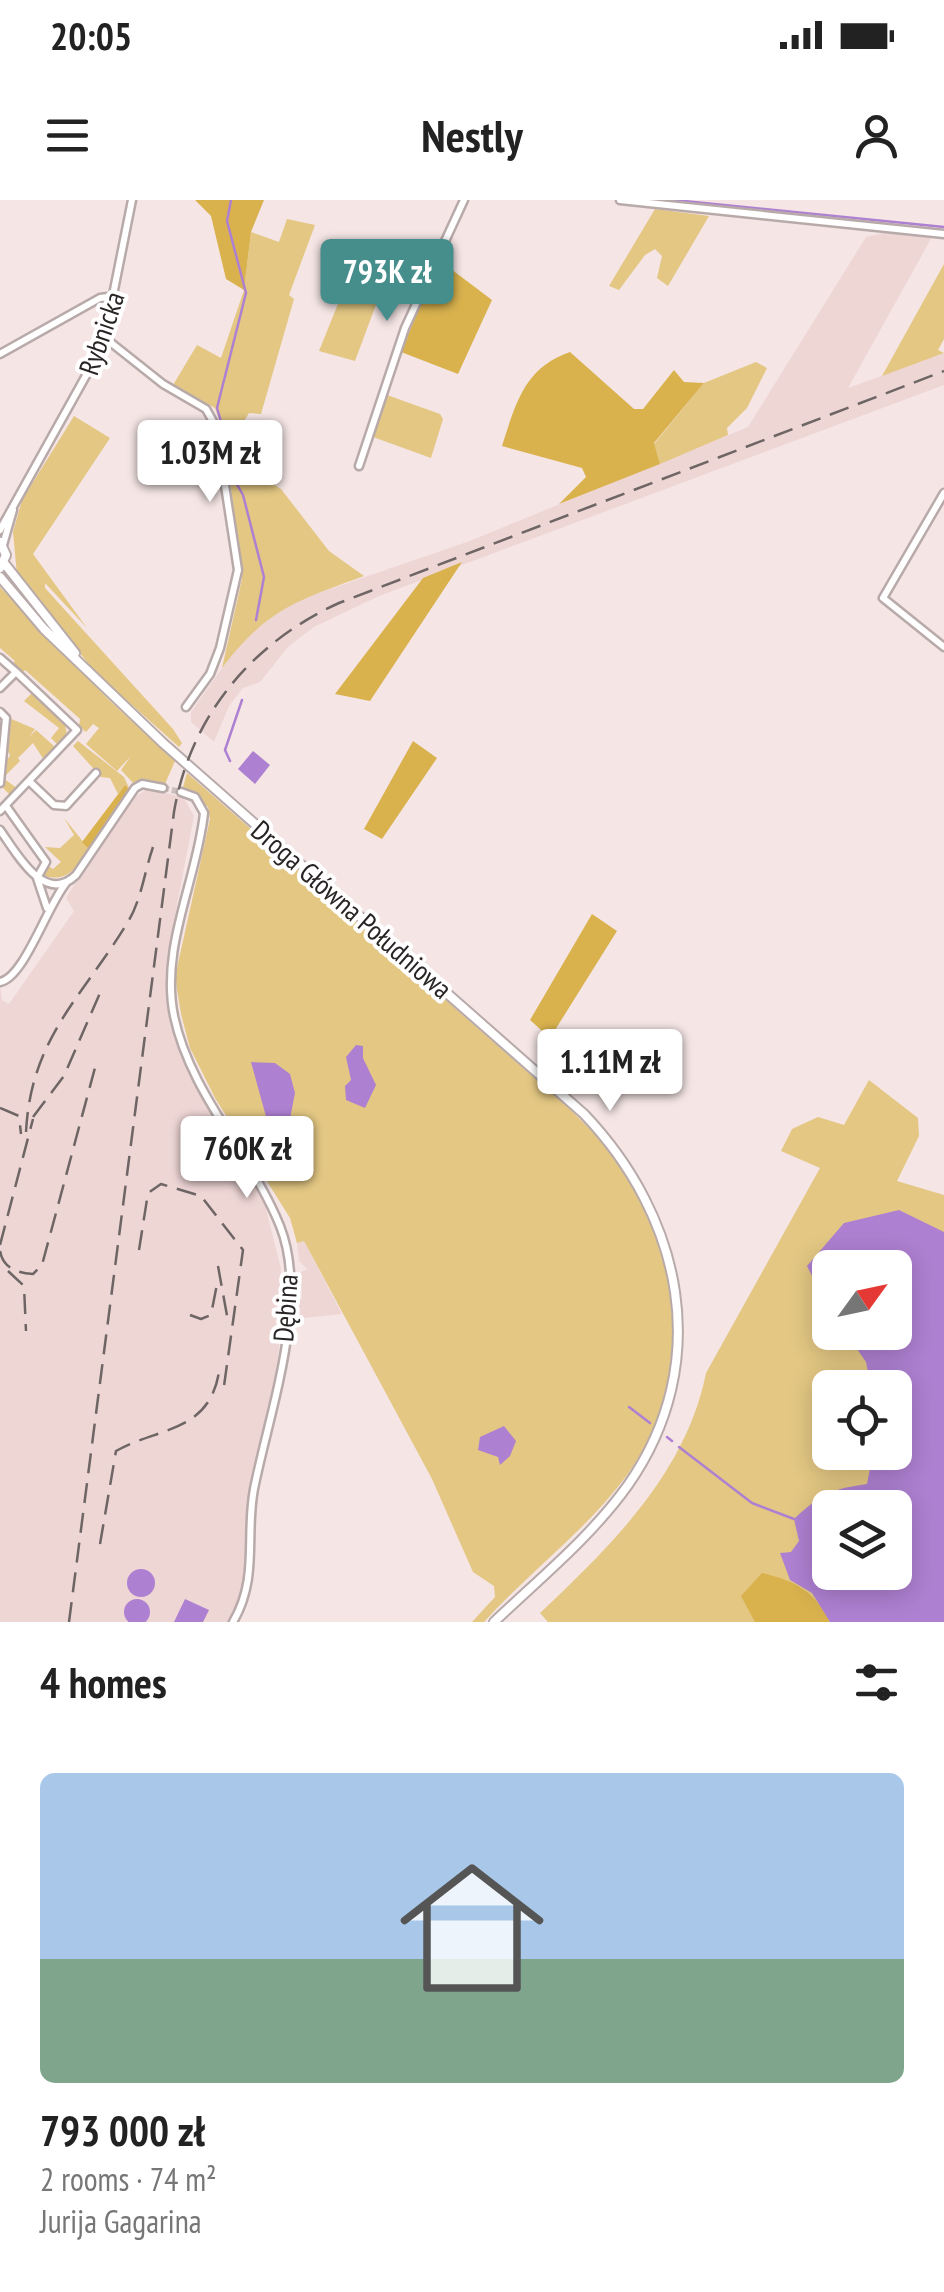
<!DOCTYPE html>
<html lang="en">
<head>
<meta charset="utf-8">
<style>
	:root { --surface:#fff; --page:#f2f2f2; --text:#222; --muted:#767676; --accent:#468e8b }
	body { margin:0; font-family:"PT Sans Narrow",sans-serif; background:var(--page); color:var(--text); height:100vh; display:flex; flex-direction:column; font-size:38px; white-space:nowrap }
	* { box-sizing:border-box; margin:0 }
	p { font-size:32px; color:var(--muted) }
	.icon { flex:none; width:55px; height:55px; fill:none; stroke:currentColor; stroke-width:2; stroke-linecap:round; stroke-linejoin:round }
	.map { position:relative; height:1422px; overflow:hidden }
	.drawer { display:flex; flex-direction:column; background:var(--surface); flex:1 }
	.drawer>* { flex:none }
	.needle { width:65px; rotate:57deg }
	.buttons { position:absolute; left:812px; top:1050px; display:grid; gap:20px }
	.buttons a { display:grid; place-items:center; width:100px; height:100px; border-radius:15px; background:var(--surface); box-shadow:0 5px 25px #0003; font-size:50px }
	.price { position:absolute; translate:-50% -85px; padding:0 22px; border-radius:10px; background:#fff; color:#222; font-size:32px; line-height:65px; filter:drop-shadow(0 2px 5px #0008) }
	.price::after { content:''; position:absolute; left:50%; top:60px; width:30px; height:22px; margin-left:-15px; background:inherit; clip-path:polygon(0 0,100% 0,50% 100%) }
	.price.active { background:var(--accent); color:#fff }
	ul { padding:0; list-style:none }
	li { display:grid; align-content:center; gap:20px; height:530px; padding:0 40px }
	li span { display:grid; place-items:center; height:310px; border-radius:15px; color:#555 }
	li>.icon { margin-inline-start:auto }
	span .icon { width:180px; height:180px; fill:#fffc; stroke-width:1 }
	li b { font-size:42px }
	h2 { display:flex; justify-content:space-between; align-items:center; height:120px; padding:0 40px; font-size:42px }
	.status { display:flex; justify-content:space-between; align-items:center; height:70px; padding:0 50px; background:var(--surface); direction:ltr }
	.status svg { height:28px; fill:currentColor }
	header { display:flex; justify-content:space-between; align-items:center; height:130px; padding:0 40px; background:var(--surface); font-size:45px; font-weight:700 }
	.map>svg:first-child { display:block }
</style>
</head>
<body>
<div class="status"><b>20:05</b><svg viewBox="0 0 49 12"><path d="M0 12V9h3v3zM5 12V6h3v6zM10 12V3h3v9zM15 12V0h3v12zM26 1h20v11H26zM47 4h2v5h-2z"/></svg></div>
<header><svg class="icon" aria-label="menu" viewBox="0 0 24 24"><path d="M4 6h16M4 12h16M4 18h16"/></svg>Nestly<svg class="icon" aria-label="person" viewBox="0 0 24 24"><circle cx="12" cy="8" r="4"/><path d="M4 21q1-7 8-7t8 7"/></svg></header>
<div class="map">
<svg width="944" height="1422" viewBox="0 0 944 1422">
	<rect width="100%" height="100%" fill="#f5e5e5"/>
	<path fill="#eed6d5" d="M888,32L932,37L848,188L944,153V185L379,396L314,427L288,447L260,482L243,488L229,506L214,542L191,522V512L222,468L249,432L271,414L307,397L467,342L748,227L866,37Z
		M147,589L183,597L194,616L167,757L172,826L195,882L264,1001L281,1069L280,1094L285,1097L273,1197L249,1303V1367L244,1369L242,1394L228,1422H0V785L2,800L9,804L74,711L66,698L74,685L135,597Z
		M304,1041L342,1114L294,1119L296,1100L302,1099L301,1072L307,1069L299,1061L297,1043Z"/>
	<path fill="#e3c783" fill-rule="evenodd" d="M655,9L709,16L668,86L657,78L662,56L655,49L645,55L619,90L609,86Z
		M287,19L315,25L289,95L294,99L261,214L249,213L229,246L215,208L173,185L197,145L221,158L244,90L251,32L279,42Z
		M382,43L396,51L355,161L319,151L359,52L376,59Z
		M944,64V139L938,150L944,153L882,176Z
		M756,162L767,168L747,208L727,228L728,235L660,264L654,244L704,183Z
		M387,195L440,214L443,219L431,258L373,237Z
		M74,216L110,238L33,354L87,428L45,383V388L173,529L182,543L179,547L95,472L17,375L13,332L22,300Z
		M232,260L281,289L329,351L364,376C296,401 267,409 222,468L242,379L228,263Z
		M0,387L109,500L175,561L165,584L143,580L134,584L121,570L131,556L117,571L86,544L99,528L93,524L86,532L79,526L80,519L25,470L22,474L12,465L15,461L0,448Z
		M32,493L65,524L67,535L58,545L51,538L59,528L24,501Z
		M9,518L35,529L29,537L36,530L55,547L44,560L33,543L18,558L20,561L3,578L18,589L10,595L2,587L5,562L10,556L9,552L5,555Z
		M78,541L124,577L130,590L125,585L118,594L110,578L101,577L73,546Z
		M187,573L571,910C586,926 605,942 618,960C682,1050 695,1182 627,1275C586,1331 530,1371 484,1422H472L495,1397L494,1386L473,1372L432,1279L304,1041L297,1043L290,1018L215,898L190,848L181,814L175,777L210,619L208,607L183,587Z
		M64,618L89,649C76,668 67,684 42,675L48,666L53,669L61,662L45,647L60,648L74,635Z
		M869,880L918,918L919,936L897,981L944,995V1422H548L540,1413C611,1346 686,1273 706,1173L820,968L781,951L792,929L818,917L844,925ZM830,1068H895V1132H830ZM830,1188H895V1252H830ZM830,1308H895V1372H830Z"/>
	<path fill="#d9b24e" d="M195,0H264L251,32L244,90L226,79L211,16Z
		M439,60L492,100L458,174L401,152Z
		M570,152L634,209H643L674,170L684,182L704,183L654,243L660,264L559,304L586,277L582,268L502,246C516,203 524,168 570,152Z
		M462,362L370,501L335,494L423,378Z
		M413,541L437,558L382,639L364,629Z
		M125,585L130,590L89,649L82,642Z
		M592,714L617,731L550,838L530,820Z
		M762,1373C796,1381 814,1391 830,1422H755L741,1396Z"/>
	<path fill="#ae80d1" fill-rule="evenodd" d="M253,551L270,565L255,584L238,569Z
		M356,845L363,846V858L376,885L365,908L346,900L345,886L351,880L346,857Z
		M251,862L275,863L290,874L295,893L282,960H278Z
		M899,1010L944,1032V1422H830L812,1393L790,1380L780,1353L791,1352L799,1341L794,1319C821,1294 831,1289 867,1284L873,1253L895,1252V1188L871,1187L866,1162L846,1133L895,1132V1068H830V1111L807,1066L844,1023ZM830,1308H895V1372H830Z
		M504,1226L516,1241L510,1256L500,1265L498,1257L478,1250L480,1237Z
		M127 1383a14 14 0 1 1 28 0a14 14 0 1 1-28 0Z
		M185,1399L209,1410L203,1422H174Z
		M124 1412a13 13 0 1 1 26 0a13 13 0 1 1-26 0Z"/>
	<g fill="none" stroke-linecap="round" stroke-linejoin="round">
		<path stroke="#ae80d1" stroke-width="2.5" d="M231,0L227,21L246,93L217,208L224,232L226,265L243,295L264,377L256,420
			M674,0L944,27
			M230,561L225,550L242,500
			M629,1207L650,1223
			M667,1237L672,1241
			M679,1247L752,1303L794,1319"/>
		<path stroke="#ccbfbf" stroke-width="6" stroke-dasharray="6 3" stroke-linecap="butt" d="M163,588L181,592"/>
		<g stroke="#b9aaaa" stroke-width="11">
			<path id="minor" d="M620,0L944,34
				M105,138L163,184L206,209L216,227L238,370L220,448L210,474L186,507
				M0,154L100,98L116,96
				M219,252L239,260
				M359,266L405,128L464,0
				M944,293L883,398L944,447
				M0,330L103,145L132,0
				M3,345L13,310
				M0,458L16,472
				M0,488L16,472L77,530L0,611
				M0,512L6,518L0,583
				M31,583L54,605L66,606L96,573
				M181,592L195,597L204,613C197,680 160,747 174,816C190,893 251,954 280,1026C310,1101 269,1213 254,1289C245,1336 259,1378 233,1422
				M6,606L46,662L37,678L47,708
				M0,630C16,652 44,706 76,675L135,588L142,584L163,588
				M0,782C24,778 47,706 66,683"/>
		</g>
		<g stroke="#b9aaaa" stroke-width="12">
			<path id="major" d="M0,342L6,355L0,368
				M4,363L75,453
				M0,377L44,429L163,543L584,914C682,1017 714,1162 628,1285C591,1337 540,1378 494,1422"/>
		</g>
		<use href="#minor" stroke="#fff" stroke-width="6"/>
		<use href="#major" stroke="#fff" stroke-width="8"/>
		<path stroke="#6e6565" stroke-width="2.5" stroke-dasharray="20 10" stroke-linecap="butt" d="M0,908L19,916L21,934
			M33,917L64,876L100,793
			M26,932C31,836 84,796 129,720C141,700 145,670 153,647
			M0,1045L33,919
			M139,1050L148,993L161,984L201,996L243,1050L224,1186
			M0,1051C3,1068 17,1073 33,1074L42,1065L96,864
			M218,1066L228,1121
			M8,1071L24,1086L26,1131
			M190,1115L201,1119L211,1115L217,1084
			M100,1344L116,1251C158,1227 209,1233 219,1172
			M69,1422L174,612C190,517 251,443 339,403L944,171"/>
	</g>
	<g text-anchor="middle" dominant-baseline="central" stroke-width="8" stroke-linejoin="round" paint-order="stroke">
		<g font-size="28" fill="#2a2525" stroke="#fff">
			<text transform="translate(101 133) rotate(-71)">Rybnicka</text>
			<text transform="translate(352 709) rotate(41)">Droga Główna Południowa</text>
			<text transform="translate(285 1108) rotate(-86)">Dębina</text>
		</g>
	</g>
</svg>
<div class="buttons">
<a><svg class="needle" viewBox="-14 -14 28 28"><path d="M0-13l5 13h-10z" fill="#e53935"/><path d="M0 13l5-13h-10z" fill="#767676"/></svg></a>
<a><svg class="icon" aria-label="locate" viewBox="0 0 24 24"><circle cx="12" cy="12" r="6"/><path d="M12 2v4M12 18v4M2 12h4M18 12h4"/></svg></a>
<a><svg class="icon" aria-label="layers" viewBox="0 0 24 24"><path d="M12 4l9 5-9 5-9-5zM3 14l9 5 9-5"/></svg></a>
</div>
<b class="price active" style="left:387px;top:124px">793K zł</b>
<b class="price" style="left:210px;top:305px">1.03M zł</b>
<b class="price" style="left:610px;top:914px">1.11M zł</b>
<b class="price" style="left:247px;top:1001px">760K zł</b>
</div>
<section class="drawer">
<h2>4 homes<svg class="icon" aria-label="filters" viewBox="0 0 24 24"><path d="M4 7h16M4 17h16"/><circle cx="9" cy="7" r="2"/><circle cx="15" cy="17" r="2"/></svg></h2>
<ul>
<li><span style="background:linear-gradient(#a9c7e8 60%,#7fa58c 0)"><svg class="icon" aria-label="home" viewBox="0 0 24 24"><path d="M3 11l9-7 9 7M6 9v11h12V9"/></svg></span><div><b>793 000 zł</b><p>2 rooms · 74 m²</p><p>Jurija Gagarina</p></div></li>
</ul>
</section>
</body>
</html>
